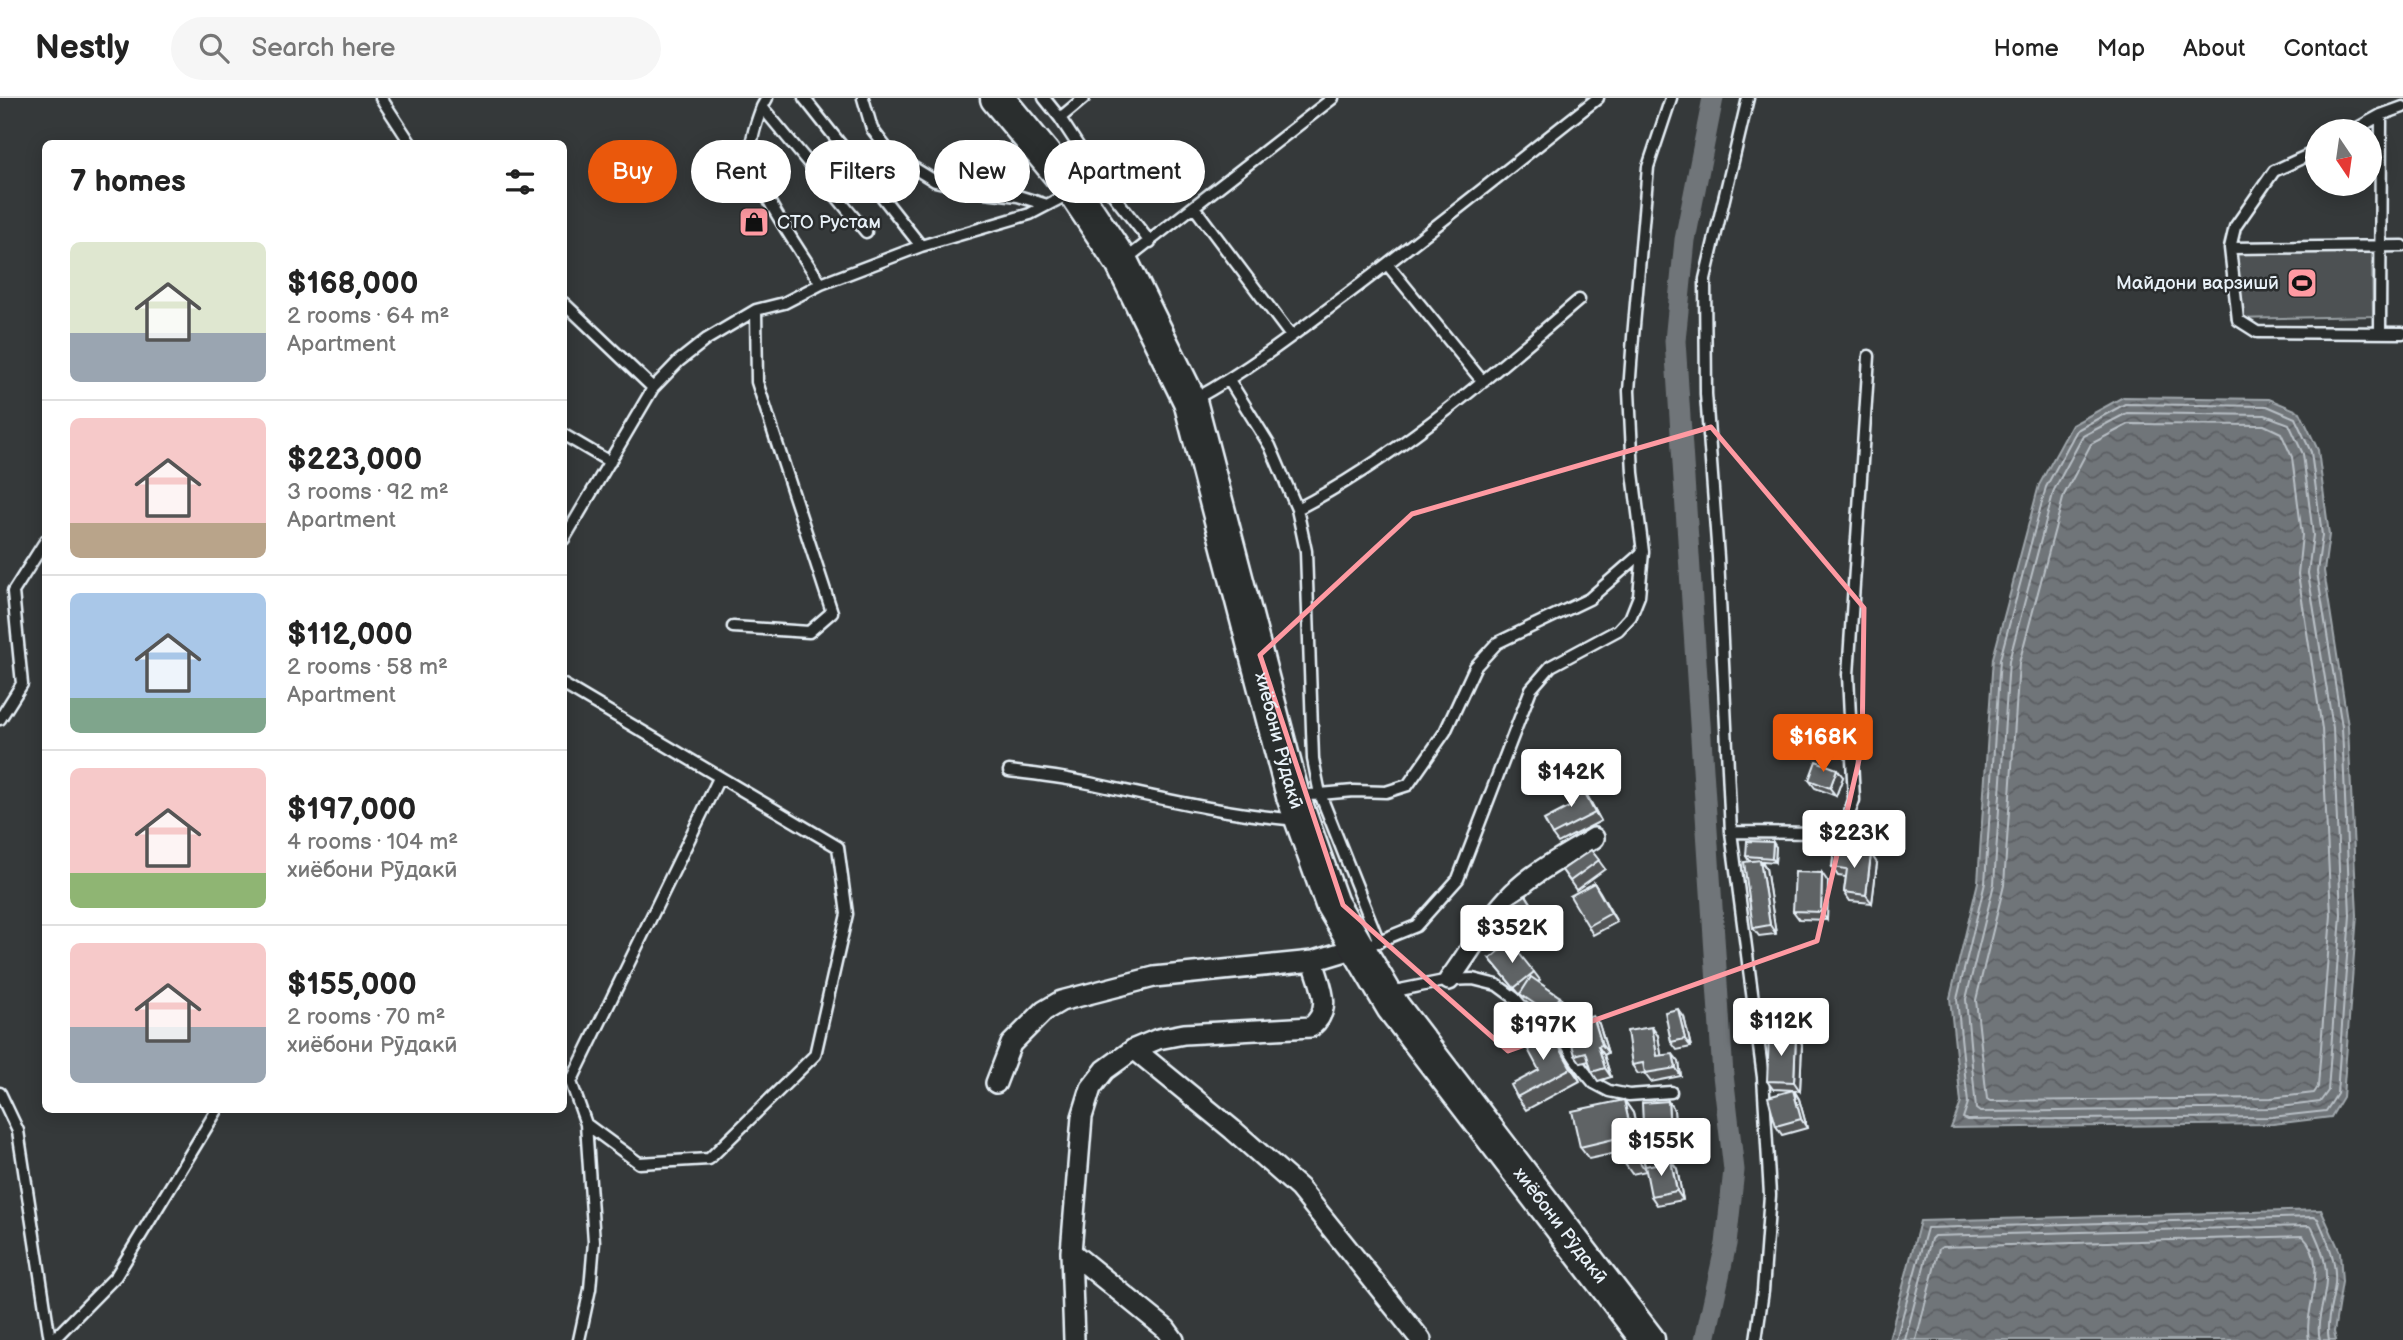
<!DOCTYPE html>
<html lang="en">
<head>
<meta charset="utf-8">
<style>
	:root { --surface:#fff; --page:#f6f6f6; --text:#222; --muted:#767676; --line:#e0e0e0; --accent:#ea580c }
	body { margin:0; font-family:"Balsamiq Sans",sans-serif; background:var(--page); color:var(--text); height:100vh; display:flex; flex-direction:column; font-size:26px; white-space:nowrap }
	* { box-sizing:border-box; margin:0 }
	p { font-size:23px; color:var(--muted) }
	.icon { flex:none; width:38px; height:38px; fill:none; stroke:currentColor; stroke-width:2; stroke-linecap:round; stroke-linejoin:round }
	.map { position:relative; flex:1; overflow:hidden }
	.sheet { position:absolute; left:42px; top:42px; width:525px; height:973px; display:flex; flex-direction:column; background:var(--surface); border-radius:10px; box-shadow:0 4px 18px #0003 }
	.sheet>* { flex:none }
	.top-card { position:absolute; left:588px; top:42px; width:665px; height:63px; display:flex; gap:14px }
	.needle { width:46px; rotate:167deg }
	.tools { position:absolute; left:2305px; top:21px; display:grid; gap:14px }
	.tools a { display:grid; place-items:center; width:77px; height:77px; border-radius:50%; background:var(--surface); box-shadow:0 4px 18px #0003; font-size:35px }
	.price { position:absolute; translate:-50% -60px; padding:0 16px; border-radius:7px; background:#fff; color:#222; font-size:23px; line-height:46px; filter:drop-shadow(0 2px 4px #0008) }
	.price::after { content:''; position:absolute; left:50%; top:42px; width:21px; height:16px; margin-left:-10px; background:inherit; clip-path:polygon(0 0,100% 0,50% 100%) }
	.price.active { background:var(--accent); color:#fff }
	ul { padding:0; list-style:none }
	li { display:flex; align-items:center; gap:21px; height:175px; padding:0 28px }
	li+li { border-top:2px solid var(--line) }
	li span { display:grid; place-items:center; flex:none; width:196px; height:140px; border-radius:10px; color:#555 }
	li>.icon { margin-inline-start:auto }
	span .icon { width:84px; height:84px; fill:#fffc; stroke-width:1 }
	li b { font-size:30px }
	h2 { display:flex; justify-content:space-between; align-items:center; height:84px; padding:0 28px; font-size:30px }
	.chip { padding:0 24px; border-radius:32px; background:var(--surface); box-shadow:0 4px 18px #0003; font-size:24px; line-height:63px }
	.chip.active { background:var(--accent); color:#fff }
	header { display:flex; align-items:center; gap:42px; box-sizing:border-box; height:98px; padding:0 35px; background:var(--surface); border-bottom:2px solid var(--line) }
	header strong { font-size:33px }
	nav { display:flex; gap:38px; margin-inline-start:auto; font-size:24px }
	.search { width:490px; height:63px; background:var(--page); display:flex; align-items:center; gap:18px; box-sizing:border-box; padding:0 24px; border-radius:38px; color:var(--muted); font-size:26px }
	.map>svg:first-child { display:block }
</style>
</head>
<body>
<header>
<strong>Nestly</strong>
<div class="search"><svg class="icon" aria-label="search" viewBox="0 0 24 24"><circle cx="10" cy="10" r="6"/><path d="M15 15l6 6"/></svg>Search here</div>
<nav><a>Home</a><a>Map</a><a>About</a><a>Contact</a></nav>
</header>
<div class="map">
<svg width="2403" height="1242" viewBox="0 0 2403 1242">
	<defs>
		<pattern id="water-waves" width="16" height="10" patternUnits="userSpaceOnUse" patternTransform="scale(1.75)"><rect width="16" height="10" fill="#707579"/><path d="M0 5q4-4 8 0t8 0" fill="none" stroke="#5b5e62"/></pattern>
	</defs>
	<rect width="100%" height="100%" fill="#35393a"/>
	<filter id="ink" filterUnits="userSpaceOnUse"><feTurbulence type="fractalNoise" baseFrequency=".0143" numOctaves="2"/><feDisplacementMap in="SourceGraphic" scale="14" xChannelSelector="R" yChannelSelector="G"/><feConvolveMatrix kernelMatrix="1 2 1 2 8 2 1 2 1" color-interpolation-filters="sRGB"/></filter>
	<g filter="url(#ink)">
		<path fill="#4d5152" stroke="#9aa1a5" stroke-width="2" d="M2372,150L2373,218L2231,221L2230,152Z"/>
		<path fill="url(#water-waves)" stroke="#a0a7ac" stroke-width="2" d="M2123,299L2269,301L2300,314L2318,352L2329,437L2324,473L2348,628L2357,817L2343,999L2331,1019L2273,1026L1951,1030L1961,1005L1950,900L1978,784L1993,560L2039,387L2072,327Z
			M2321,1112L2340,1154L2342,1184L2334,1234L2336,1242H1889L1920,1123Z"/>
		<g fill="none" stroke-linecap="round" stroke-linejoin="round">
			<path stroke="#b8bfc5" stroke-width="2" d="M2125,306L2267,308L2295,320L2311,354L2322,437L2317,474L2342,629L2350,817L2337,996L2326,1013L2272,1019L1967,1022L1963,1020L1968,1005L1957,901L1985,785L2000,561L2046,389L2077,332Z
				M2127,315L2265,317L2289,326L2303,356L2313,437L2308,475L2333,630L2341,817L2328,993L2320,1004L2271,1010L1980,1014L1976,1011L1966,901L1994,786L2009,563L2054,392L2083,338Z
				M2129,326L2264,327L2281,335L2292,359L2302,437L2298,476L2322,631L2331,817L2318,989L2314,995L2271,1000L1990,1003L1987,1001L1976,902L2004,787L2019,565L2064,397L2091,346Z
				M1896,1242L1927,1130L2314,1119L2318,1121C2327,1142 2337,1162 2335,1186C2333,1204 2325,1224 2329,1242
				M1905,1242L1931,1141L1934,1138L2309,1128L2312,1130C2320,1147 2327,1163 2326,1182C2326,1202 2315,1222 2320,1242
				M1916,1242L1939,1151L1942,1149L2302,1138C2331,1165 2303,1210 2309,1242"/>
			<path stroke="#707579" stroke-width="21" d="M1705,1242L1726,1146L1734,1072L1723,977L1675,243L1685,142L1713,0"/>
			<g stroke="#e8f1f8" stroke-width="15">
				<path id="service" d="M381,0L411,46
					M767,0L762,9L866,134
					M804,0L921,148
					M863,0L872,31L891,56L935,83L976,93L1018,98L1047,107
					M1044,0L1060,20
					M1748,0L1705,181L1706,296L1718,459L1731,734L1763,979L1770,1097L1763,1193L1756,1242
					M762,9C757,23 750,41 751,57C753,87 803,157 821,186
					M2352,33L2381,17L2403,9
					M2317,53L2274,73L2235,129L2230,150L2238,222L2257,234L2403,235
					M1096,75L1150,144
					M1194,109L1291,238
					M2230,150L2403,148
					M1125,162L1333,0
					M1387,166L1483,284
					M564,205L653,290
					M2380,235L2381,17
					M1229,282L1270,348L1297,411L1306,453L1313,661L1320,696L1379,844
					M1195,301C1248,272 1296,235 1345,198C1430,134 1514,66 1598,0
					M564,337L610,364
					M1297,411C1401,357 1491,277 1579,202
					M564,441L653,290L679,263L707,241L756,212L784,205L821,186L921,148L1030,116L1074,93L1096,75L1060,20L1084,0
					M733,529L809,534L832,514L757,284L756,212
					M564,587L838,749L847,816L815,957L709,1061L639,1065L586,1026L571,984L719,680
					M0,621L22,586L13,494L46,442
					M1009,673C1034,676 1060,679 1084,684C1155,699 1225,716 1298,722
					M1298,698L1354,693L1386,694L1408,687L1445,634L1475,569L1497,545L1589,501L1643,454L1633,375L1629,293L1633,239L1648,69L1671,0
					M1731,734L1833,735L1844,730L1854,702L1848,577L1869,258
					M1374,845L1416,828L1458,781L1531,591L1551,568L1618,532L1631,518L1639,498L1643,454
					M1390,894L1449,882L1473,881L1497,887L1553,928L1583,972L1594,985L1609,993L1629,997L1671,994
					M0,995L18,1033L50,1242
					M53,1242L116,1178L217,1012
					M579,1242L590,1191L594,1144L586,1026"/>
			</g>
			<g stroke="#e8f1f8" stroke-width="24">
				<path id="minor" d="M1449,882C1470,854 1488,820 1513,795C1536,772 1567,757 1594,740
					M1134,951L1233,1032L1299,1090L1421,1242
					M996,985L1011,946L1044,913L1061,903L1154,879L1313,863L1356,850
					M1071,1154L1166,1231L1174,1242
					M1074,1242L1071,1154L1082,1019L1091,990L1105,972L1134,951L1158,941L1184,936L1311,929C1334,910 1320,888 1313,863"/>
			</g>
			<g stroke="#e8f1f8" stroke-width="37">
				<g id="trunk">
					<path id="s1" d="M997,0L1074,93L1122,165L1190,303L1293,698L1332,806L1393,909L1648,1242"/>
				</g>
			</g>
			<use href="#service" stroke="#2a2d2e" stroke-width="10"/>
			<use href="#minor" stroke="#2a2d2e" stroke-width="19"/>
			<use href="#trunk" stroke="#2a2d2e" stroke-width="32"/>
		</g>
		<path fill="#525557" stroke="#e8f1f8" stroke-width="2" d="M1576,679L1582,688L1601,723L1558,745L1552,737L1573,707Z
			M1843,679L1836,698L1815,690L1809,682Z
			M1776,749L1775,764L1762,763L1766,770L1776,836L1759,838L1753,830V763H1749L1746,758Z
			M1591,752L1605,771L1576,792L1562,772Z
			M1877,765L1872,805L1850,803L1844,794L1846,779L1838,778L1832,769Z
			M1828,784L1827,822L1799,821L1793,813Z
			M1594,785L1617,824L1593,837L1588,828Z
			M1526,797L1541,820L1511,840L1495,817Z
			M1490,861L1534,874L1540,882L1538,884L1560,899L1565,907L1554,924L1526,904Z
			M1809,914L1808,936L1767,935L1761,926Z
			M1684,919L1691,949L1677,952L1671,944Z
			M1599,926L1608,955L1604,957L1611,979L1598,983L1592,974L1589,963L1581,965L1575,957Z
			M1549,930L1558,943L1580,983L1526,1012L1517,999L1539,972Z
			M1658,938L1661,957L1679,964L1681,978L1651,984L1644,975L1638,976L1632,967Z
			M1802,946L1800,993L1794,992L1799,1001L1807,1030L1782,1037L1776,1028L1793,992L1773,991L1767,983Z
			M1624,1002L1633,1015L1646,1073L1632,1076L1623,1063L1621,1054L1589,1061L1580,1049Z
			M1674,1012L1677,1054L1650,1056L1644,1047Z
			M1677,1071L1683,1102L1657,1107L1651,1098Z"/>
		<path fill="#424547" stroke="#e8f1f8" stroke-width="2" d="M1837,671L1843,679L1836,698L1830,690Z
			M1576,679L1582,688L1601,723L1595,715Z
			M1773,744L1776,749L1775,764L1772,760Z
			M1871,756L1877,765L1872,805L1866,797Z
			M1760,762L1766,770L1776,836L1770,827Z
			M1822,775L1828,784L1827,822L1821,814Z
			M1594,785L1600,794L1617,824L1611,815Z
			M1560,899L1565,907L1554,924L1548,915Z
			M1803,905L1809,914L1808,936L1802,927Z
			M1678,911L1684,919L1691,949L1685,941Z
			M1593,918L1599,926L1608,955L1602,947Z
			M1652,929L1658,938L1663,967L1657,958Z
			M1549,930L1558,943L1580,983L1571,970Z
			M1796,938L1802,946L1800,993L1794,984Z
			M1598,948L1604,957L1611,979L1605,970Z
			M1673,956L1679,964L1681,978L1676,970Z
			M1793,992L1799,1001L1807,1030L1801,1021Z
			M1624,1002L1633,1015L1646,1073L1637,1060Z
			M1668,1003L1674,1012L1677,1054L1671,1046Z
			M1671,1063L1677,1071L1683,1102L1677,1093Z"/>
		<path fill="#5f6365" stroke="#e8f1f8" stroke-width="2" d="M1816,663L1837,671L1830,690L1809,682Z
			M1576,679L1595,715L1552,737L1544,722L1573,707L1562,687Z
			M1747,743L1773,744L1772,760L1746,758Z
			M1834,751L1871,756L1866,797L1844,794L1847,771L1832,769Z
			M1591,752L1599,762L1570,783L1562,772Z
			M1760,762L1770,827L1753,830L1744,764Z
			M1795,774L1822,775L1821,814L1793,813Z
			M1594,785L1611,815L1588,828L1570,798Z
			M1526,797L1535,812L1505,832L1495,817Z
			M1510,844L1534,874L1514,890L1490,861Z
			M1531,879L1560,899L1548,915L1520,896Z
			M1762,905H1803L1802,927L1761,926Z
			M1678,911L1685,941L1671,944L1665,914Z
			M1593,918L1602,947L1598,948L1605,970L1592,974L1586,954L1575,957L1566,926Z
			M1652,929L1657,958L1673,956L1676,970L1645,975L1643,965L1632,967L1627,933Z
			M1549,930L1571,970L1517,999L1511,987L1539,972L1524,944Z
			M1769,937L1796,938L1794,984L1767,983Z
			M1793,992L1801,1021L1776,1028L1768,999Z
			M1624,1002L1637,1060L1623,1063L1618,1040L1580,1049L1572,1013Z
			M1668,1003L1671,1046L1644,1047L1642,1005Z
			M1671,1063L1677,1093L1651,1098L1645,1068Z"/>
	</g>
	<path fill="none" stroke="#ff9aa2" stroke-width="5" stroke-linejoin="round" d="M1711,329L1864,510L1862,649L1817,843L1508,953L1343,807L1260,557L1412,416Z"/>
	<defs>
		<g id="shop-square" transform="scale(1.575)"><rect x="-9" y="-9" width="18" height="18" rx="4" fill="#ff9aa2" stroke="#2a2d2e"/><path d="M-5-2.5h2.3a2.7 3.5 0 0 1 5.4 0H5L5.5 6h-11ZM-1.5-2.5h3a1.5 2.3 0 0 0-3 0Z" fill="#111"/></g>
		<g id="stadium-square" transform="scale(1.575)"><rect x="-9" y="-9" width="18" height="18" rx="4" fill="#ff9aa2" stroke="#2a2d2e"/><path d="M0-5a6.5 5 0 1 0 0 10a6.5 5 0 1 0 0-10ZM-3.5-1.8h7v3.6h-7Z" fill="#111"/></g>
	</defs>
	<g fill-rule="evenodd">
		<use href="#shop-square" x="754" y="124"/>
		<use href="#stadium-square" x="2302" y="185"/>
	</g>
	<g text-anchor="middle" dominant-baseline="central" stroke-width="5" stroke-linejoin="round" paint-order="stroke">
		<g font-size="19" fill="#e8f1f8" stroke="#2a2d2e" text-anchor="start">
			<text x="777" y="124">СТО Рустам</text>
			<text x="2279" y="185" text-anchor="end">Майдони варзишӣ</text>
		</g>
		<g font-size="19" fill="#e8f1f8" stroke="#2a2d2e">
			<text stroke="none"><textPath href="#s1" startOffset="712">хиёбони Рӯдакӣ</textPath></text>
			<text stroke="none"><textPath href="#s1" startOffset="1279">хиёбони Рӯдакӣ</textPath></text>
		</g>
	</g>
</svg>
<div class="tools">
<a><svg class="needle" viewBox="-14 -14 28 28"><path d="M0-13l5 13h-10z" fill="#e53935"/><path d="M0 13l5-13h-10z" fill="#767676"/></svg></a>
</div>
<b class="price active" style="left:1823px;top:676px">$168K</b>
<b class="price" style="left:1571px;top:711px">$142K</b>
<b class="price" style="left:1854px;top:772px">$223K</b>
<b class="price" style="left:1512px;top:867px">$352K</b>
<b class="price" style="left:1781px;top:960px">$112K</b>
<b class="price" style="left:1543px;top:964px">$197K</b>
<b class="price" style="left:1661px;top:1080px">$155K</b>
<div class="top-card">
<a class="chip active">Buy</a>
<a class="chip">Rent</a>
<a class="chip">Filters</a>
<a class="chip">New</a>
<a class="chip">Apartment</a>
</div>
<section class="sheet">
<h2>7 homes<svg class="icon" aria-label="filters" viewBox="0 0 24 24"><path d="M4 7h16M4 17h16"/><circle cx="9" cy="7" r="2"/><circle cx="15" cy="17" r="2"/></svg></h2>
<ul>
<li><span style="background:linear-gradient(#dfe7d0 65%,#9aa5b1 0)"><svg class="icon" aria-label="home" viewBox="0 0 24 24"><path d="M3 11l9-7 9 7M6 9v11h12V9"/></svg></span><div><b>$168,000</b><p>2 rooms · 64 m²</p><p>Apartment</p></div></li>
<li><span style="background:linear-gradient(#f6c9c9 75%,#b9a48a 0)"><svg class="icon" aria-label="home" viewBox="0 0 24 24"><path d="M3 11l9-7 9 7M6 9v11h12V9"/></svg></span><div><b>$223,000</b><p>3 rooms · 92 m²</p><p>Apartment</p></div></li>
<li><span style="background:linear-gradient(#a9c7e8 75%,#7fa58c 0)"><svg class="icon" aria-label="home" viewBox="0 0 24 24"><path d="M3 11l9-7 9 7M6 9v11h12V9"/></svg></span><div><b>$112,000</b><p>2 rooms · 58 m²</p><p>Apartment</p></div></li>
<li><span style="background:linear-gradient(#f6c9c9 75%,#8fb573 0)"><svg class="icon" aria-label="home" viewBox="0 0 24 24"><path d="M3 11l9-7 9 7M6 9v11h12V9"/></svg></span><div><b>$197,000</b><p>4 rooms · 104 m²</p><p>хиёбони Рӯдакӣ</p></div></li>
<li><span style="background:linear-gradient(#f6c9c9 60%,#9aa5b1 0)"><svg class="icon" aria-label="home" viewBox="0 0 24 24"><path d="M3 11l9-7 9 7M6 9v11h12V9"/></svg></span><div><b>$155,000</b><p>2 rooms · 70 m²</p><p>хиёбони Рӯдакӣ</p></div></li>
</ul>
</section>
</div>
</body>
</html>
